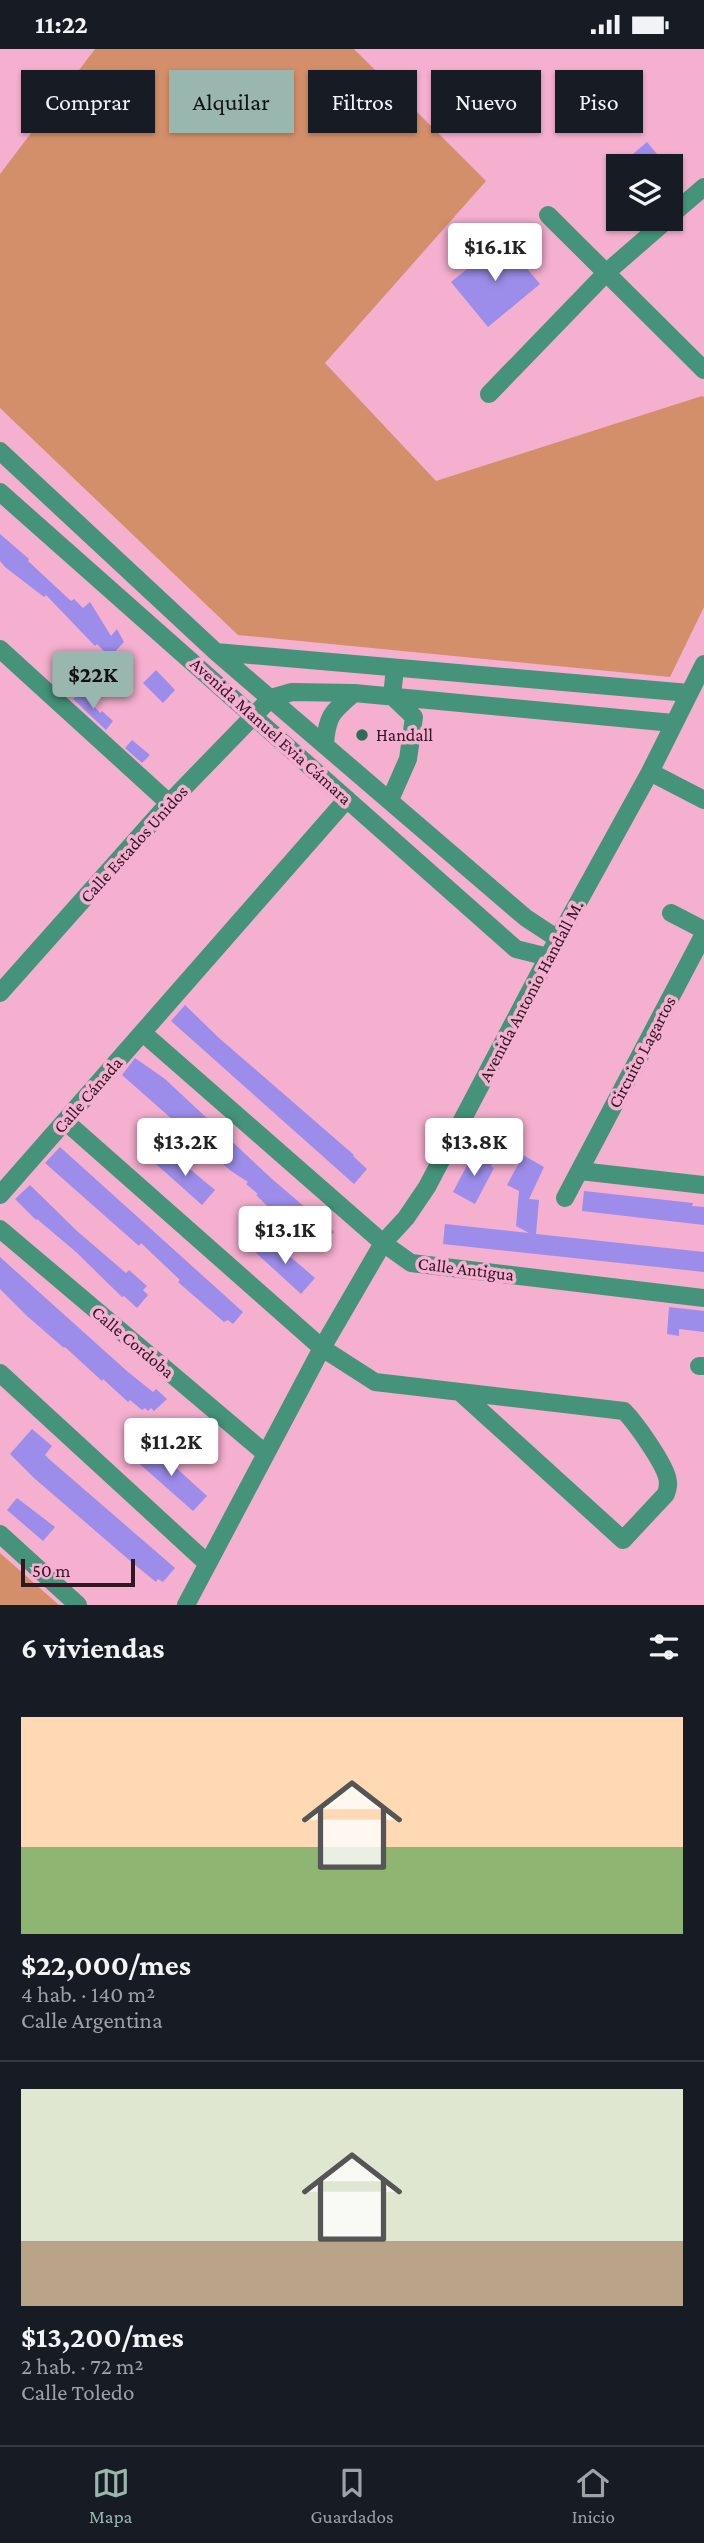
<!DOCTYPE html>
<html lang="es">
<head>
<meta charset="utf-8">
<style>
	:root { --surface:#171b24; --page:#20242c; --text:#f1f3f6; --muted:#9ea1a6; --line:#363941; --accent:#99b6af }
	body { margin:0; font-family:"Crimson Pro",serif; background:var(--page); color:var(--text); height:100vh; display:flex; flex-direction:column; font-size:26px; white-space:nowrap }
	* { box-sizing:border-box; margin:0 }
	p { font-size:23px; color:var(--muted) }
	.icon { flex:none; width:38px; height:38px; fill:none; stroke:currentColor; stroke-width:2; stroke-linecap:round; stroke-linejoin:round }
	.map { position:relative; height:1556px; overflow:hidden }
	.details { display:flex; flex-direction:column; background:var(--surface); flex:1 }
	.details>* { flex:none }
	.hud { position:absolute; left:21px; top:21px; width:663px; height:63px; display:flex; gap:14px }
	.tools { position:absolute; left:606px; top:105px; display:grid; gap:14px }
	.tools a { display:grid; place-items:center; width:77px; height:77px; border-radius:0px; background:var(--surface); box-shadow:0 2px 5px #0004; font-size:35px }
	.scale { position:absolute; left:21px; bottom:18px; width:114px; box-sizing:border-box; padding-left:7px; border:4px solid #311724; border-top:0; font-size:19px; line-height:24px; white-space:nowrap; color:#311724; -webkit-text-stroke:5px #f5afcf; paint-order:stroke }
	.price { position:absolute; translate:-50% -60px; padding:0 16px; border-radius:7px; background:#fff; color:#222; font-size:23px; line-height:46px; filter:drop-shadow(0 2px 4px #0008) }
	.price::after { content:''; position:absolute; left:50%; top:42px; width:21px; height:16px; margin-left:-10px; background:inherit; clip-path:polygon(0 0,100% 0,50% 100%) }
	.price.on { background:var(--accent); color:#111 }
	ul { padding:0; list-style:none }
	li { display:grid; align-content:center; gap:14px; height:371px; padding:0 21px }
	li+li { border-top:2px solid var(--line) }
	li span { display:grid; place-items:center; height:217px; border-radius:0px; color:#555 }
	li>.icon { margin-inline-start:auto }
	span .icon { width:126px; height:126px; fill:#fffc; stroke-width:1 }
	li b { font-size:30px }
	h2 { display:flex; justify-content:space-between; align-items:center; height:84px; padding:0 21px; font-size:30px }
	.tag { padding:0 24px; border-radius:0px; background:var(--surface); box-shadow:0 2px 5px #0004; font-size:24px; line-height:63px }
	.tag.on { background:var(--accent); color:#111 }
	.status { display:flex; justify-content:space-between; align-items:center; height:49px; padding:0 35px; background:var(--surface); direction:ltr }
	.status svg { height:19px; fill:currentColor }
	.menu { display:flex; justify-content:space-around; align-items:center; height:98px; border-top:2px solid var(--line); background:var(--surface); font-size:19px; color:var(--muted) }
	.menu a { display:grid; justify-items:center; gap:4px }
	.menu .on { color:var(--accent) }
	.map>svg:first-child { display:block }
</style>
</head>
<body>
<div class="status"><b>11:22</b><svg viewBox="0 0 49 12"><path d="M0 12V9h3v3zM5 12V6h3v6zM10 12V3h3v9zM15 12V0h3v12zM26 1h20v11H26zM47 4h2v5h-2z"/></svg></div>
<div class="map">
<svg width="704" height="1556" viewBox="0 0 704 1556">
	<rect width="100%" height="100%" fill="#f5afcf"/>
	<path fill="#d38f69" d="M95,0H354L486,132L325,314L436,432L702,347L704,348V558L670,628L238,586L0,359V125Z
		M0,1504L59,1556H0Z"/>
	<path fill="#9c8dea" d="M647,93L667,117H619Z
		M503,191L540,235L488,278L451,233Z
		M0,485L29,510L28,512L71,552L74,550L83,559L90,553L111,587L117,580L124,593L110,608L97,595L95,597L46,546L44,548L5,518L0,512Z
		M156,621L175,641L163,654L143,634Z
		M82,643L100,664L102,662L113,672L106,681L73,650Z
		M132,691L150,706L142,714L125,699Z
		M185,956L219,989L354,1106L353,1107L367,1120L354,1135L171,972Z
		M135,1009L165,1030L272,1130L334,1183L321,1196L318,1192L315,1195L312,1192L309,1194L297,1182L295,1184L256,1146L258,1145L246,1135L248,1133L231,1122L122,1026Z
		M60,1098L243,1263L233,1275L228,1271L224,1273L178,1233L180,1231L141,1194L139,1197L45,1114Z
		M167,1101L215,1141L202,1156L156,1115Z
		M474,1103L493,1112L491,1117L494,1119L475,1155L453,1143Z
		M523,1106L544,1118L529,1150L539,1151L536,1185L704,1203V1223L443,1195L445,1175L529,1184L516,1177L519,1142L507,1136Z
		M30,1136L77,1182L126,1224L129,1221L147,1237L143,1241L148,1246L137,1259L124,1247L122,1248L76,1203L37,1170L36,1171L15,1150Z
		M584,1142L693,1154L692,1157L704,1158V1176L582,1162Z
		M265,1189L278,1200L279,1198L315,1229L301,1245L254,1202Z
		M0,1208L128,1323L153,1343L156,1340L167,1350L154,1362L151,1359L148,1362L145,1359L142,1361L130,1351L128,1353L103,1330L102,1332L65,1298L64,1299L27,1267L0,1240Z
		M669,1258L704,1262V1283L679,1280V1287L667,1285Z
		M32,1380L52,1397L45,1406L49,1410L175,1519L163,1533L158,1530L156,1533L135,1516L34,1429L10,1405Z
		M148,1396L159,1408L162,1406L207,1447L193,1462L134,1410Z
		M17,1449L55,1478L43,1492L7,1461Z"/>
	<g fill="none" stroke-linecap="round" stroke-linejoin="round">
		<path stroke="#44937a" stroke-width="18" d="M548,166L704,321
			M670,167L704,138
			M489,345L607,223L668,170
			M0,402L216,603L526,869L558,890
			M0,443L516,900L548,908
			M0,600L169,754
			M216,603L689,644
			M325,695C327,666 333,662 354,644
			M650,723L704,751
			M390,751L408,710L414,668L392,647L395,619
			M671,864L704,881
			M0,944L169,754L271,649L292,643L354,644L673,674
			M143,984L383,1194L411,1214L704,1249
			M65,1072L322,1299L375,1333L624,1362C636,1374 663,1413 667,1428C669,1435 668,1439 666,1445L623,1491L461,1344
			M580,1122L704,1136
			M0,1146L347,750
			M565,1149L704,885
			M0,1180L266,1405
			M699,1317H704
			M0,1324L208,1515
			M0,1485L78,1556
			M186,1556L322,1299L383,1194L406,1169L427,1138L548,908L650,723L704,615"/>
	</g>
	<circle fill="#2e6c59" stroke="#f5afcf" stroke-width="2.5" cx="362" cy="686" r="7"/>
	<g text-anchor="middle" dominant-baseline="central" stroke-width="7" stroke-linejoin="round" paint-order="stroke">
		<g font-size="18" fill="#311724" stroke="#f5afcf">
			<text transform="translate(271 682) rotate(42)">Avenida Manuel Evia Cámara</text>
			<text transform="translate(134 795) rotate(-48)">Calle Estados Unidos</text>
			<text transform="translate(531 942) rotate(-62)">Avenida Antonio Handall M.</text>
			<text transform="translate(642 1003) rotate(-62)">Circuito Lagartos</text>
			<text transform="translate(88 1046) rotate(-49)">Calle Cánada</text>
			<text transform="translate(466 1220) rotate(7)">Calle Antigua</text>
			<text transform="translate(133 1293) rotate(40)">Calle Cordoba</text>
		</g>
		<g font-size="18" fill="#311724" stroke="#f5afcf" text-anchor="start">
			<text x="376" y="686">Handall</text>
		</g>
	</g>
</svg>
<div class="tools">
<a><svg class="icon" aria-label="layers" viewBox="0 0 24 24"><path d="M12 4l9 5-9 5-9-5zM3 14l9 5 9-5"/></svg></a>
</div>
<div class="scale">50 m</div>
<b class="price" style="left:495px;top:234px">$16.1K</b>
<b class="price on" style="left:93px;top:662px">$22K</b>
<b class="price" style="left:185px;top:1129px">$13.2K</b>
<b class="price" style="left:474px;top:1129px">$13.8K</b>
<b class="price" style="left:285px;top:1217px">$13.1K</b>
<b class="price" style="left:171px;top:1429px">$11.2K</b>
<div class="hud">
<a class="tag">Comprar</a>
<a class="tag on">Alquilar</a>
<a class="tag">Filtros</a>
<a class="tag">Nuevo</a>
<a class="tag">Piso</a>
</div>
</div>
<section class="details">
<h2>6 viviendas<svg class="icon" aria-label="filters" viewBox="0 0 24 24"><path d="M4 7h16M4 17h16"/><circle cx="9" cy="7" r="2"/><circle cx="15" cy="17" r="2"/></svg></h2>
<ul>
<li><span style="background:linear-gradient(#ffd9b3 60%,#8fb573 0)"><svg class="icon" aria-label="home" viewBox="0 0 24 24"><path d="M3 11l9-7 9 7M6 9v11h12V9"/></svg></span><div><b>$22,000/mes</b><p>4 hab. · 140 m²</p><p>Calle Argentina</p></div></li>
<li><span style="background:linear-gradient(#dfe7d0 70%,#b9a48a 0)"><svg class="icon" aria-label="home" viewBox="0 0 24 24"><path d="M3 11l9-7 9 7M6 9v11h12V9"/></svg></span><div><b>$13,200/mes</b><p>2 hab. · 72 m²</p><p>Calle Toledo</p></div></li>
</ul>
</section>
<nav class="menu">
<a class="on"><svg class="icon" aria-label="map" viewBox="0 0 24 24"><path d="M3 6l6-2 6 2 6-2v14l-6 2-6-2-6 2zM9 4v14M15 6v14"/></svg>Mapa</a>
<a><svg class="icon" aria-label="saved" viewBox="0 0 24 24"><path d="M7 4h10v16l-5-4-5 4z"/></svg>Guardados</a>
<a><svg class="icon" aria-label="home" viewBox="0 0 24 24"><path d="M3 11l9-7 9 7M6 9v11h12V9"/></svg>Inicio</a>
</nav>
</body>
</html>
